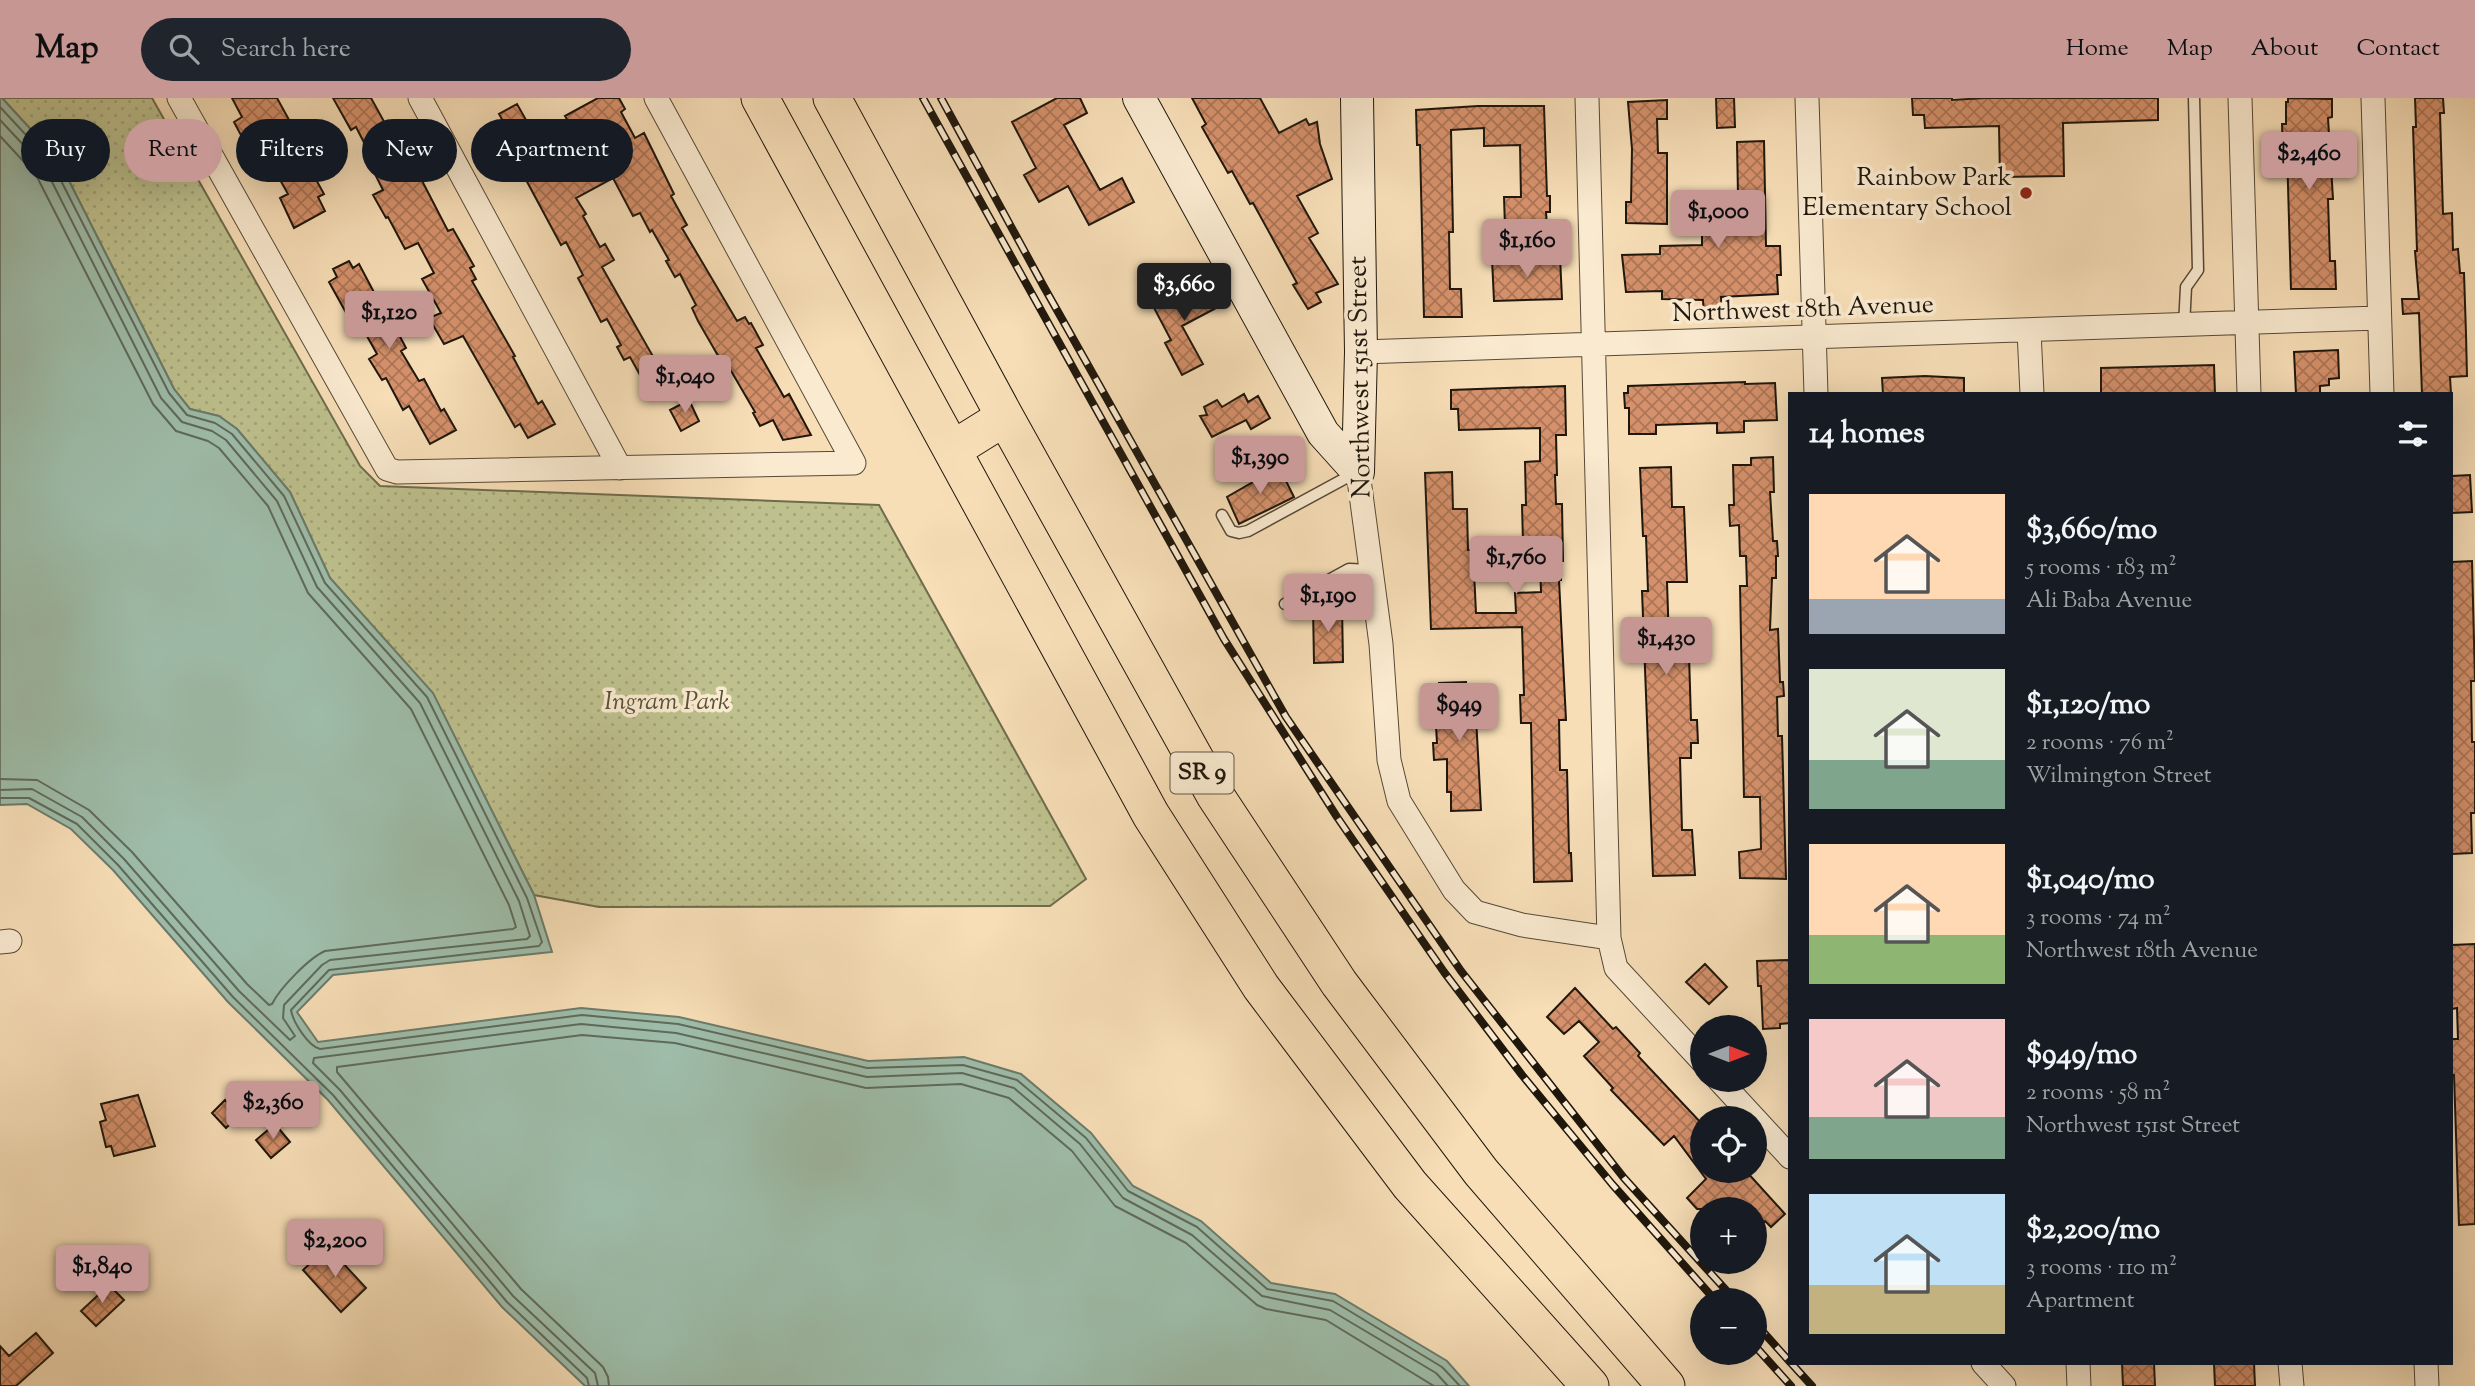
<!DOCTYPE html>
<html lang="en">
<head>
<meta charset="utf-8">
<style>
	:root { --surface:#171b24; --page:#20242c; --text:#f1f3f6; --muted:#9ea1a6; --accent:#c59692 }
	body { margin:0; font-family:"Sorts Mill Goudy",serif; background:var(--page); color:var(--text); height:100vh; display:flex; flex-direction:column; font-size:26px; white-space:nowrap }
	* { box-sizing:border-box; margin:0 }
	p { font-size:23px; color:var(--muted) }
	.icon { flex:none; width:38px; height:38px; fill:none; stroke:currentColor; stroke-width:2; stroke-linecap:round; stroke-linejoin:round }
	.map { position:relative; flex:1; overflow:hidden }
	.details { position:absolute; left:1788px; top:294px; width:665px; height:973px; display:flex; flex-direction:column; background:var(--surface); border-radius:0px; box-shadow:0 7px 28px #0002 }
	.details>* { flex:none }
	.top-card { position:absolute; left:21px; top:21px; width:665px; height:63px; display:flex; gap:14px }
	.needle { width:46px; rotate:90deg }
	.tools { position:absolute; left:1690px; top:917px; display:grid; gap:14px }
	.tools a { display:grid; place-items:center; width:77px; height:77px; border-radius:50%; background:var(--surface); box-shadow:0 7px 28px #0002; font-size:35px }
	.price { position:absolute; translate:-50% -60px; padding:0 16px; border-radius:7px; background:var(--accent); color:#111; font-size:23px; line-height:46px; filter:drop-shadow(0 2px 4px #0008) }
	.price::after { content:''; position:absolute; left:50%; top:42px; width:21px; height:16px; margin-left:-10px; background:inherit; clip-path:polygon(0 0,100% 0,50% 100%) }
	.price.active { background:#222; color:#fff }
	ul { padding:0; list-style:none }
	li { display:flex; align-items:center; gap:21px; height:175px; padding:0 21px }
	li span { display:grid; place-items:center; flex:none; width:196px; height:140px; border-radius:0px; color:#555 }
	li>.icon { margin-inline-start:auto }
	span .icon { width:84px; height:84px; fill:#fffc; stroke-width:1 }
	li b { font-size:30px }
	h2 { display:flex; justify-content:space-between; align-items:center; height:84px; padding:0 21px; font-size:30px }
	.chip { padding:0 24px; border-radius:32px; background:var(--surface); box-shadow:0 7px 28px #0002; font-size:24px; line-height:63px }
	.chip.active { background:var(--accent); color:#111 }
	header { display:flex; align-items:center; gap:42px; box-sizing:border-box; height:98px; padding:0 35px; background:var(--accent); color:#111 }
	header strong { font-size:33px }
	nav { display:flex; gap:38px; margin-inline-start:auto; font-size:24px }
	.search { width:490px; height:63px; background:var(--page); display:flex; align-items:center; gap:18px; box-sizing:border-box; padding:0 24px; border-radius:38px; color:var(--muted); font-size:26px }
	.map>svg:first-child { display:block }
</style>
</head>
<body>
<header>
<strong>Map</strong>
<div class="search"><svg class="icon" aria-label="search" viewBox="0 0 24 24"><circle cx="10" cy="10" r="6"/><path d="M15 15l6 6"/></svg>Search here</div>
<nav><a>Home</a><a>Map</a><a>About</a><a>Contact</a></nav>
</header>
<div class="map">
<svg width="2475" height="1288" viewBox="0 0 2475 1288">
	<defs>
		<pattern id="grass-dots" width="8" height="8" patternUnits="userSpaceOnUse" patternTransform="scale(1.75)"><rect width="8" height="8" fill="#bec18e"/><path d="M2 2h.1M6 6h.1" fill="none" stroke="#a3a579" stroke-width="1.8" stroke-linecap="round"/></pattern>
		<pattern id="building-cross-hatch" width="8" height="8" patternUnits="userSpaceOnUse" patternTransform="scale(1.75)"><rect width="8" height="8" fill="#d5916b"/><path d="M0 0l8 8M0 8l8-8" fill="none" stroke="#ac7556"/></pattern>
	</defs>
	<rect width="100%" height="100%" fill="#f7deb7"/>
	<filter id="stains"><feTurbulence type="fractalNoise" baseFrequency=".00286" numOctaves="4"/><feColorMatrix values="0 0 0 0 .2 0 0 0 0 .09 0 0 0 0 .02 0 0 0 .5 -.17"/></filter>
	<radialGradient id="worn" r=".72"><stop offset=".6" stop-color="#630" stop-opacity="0"/><stop offset="1" stop-color="#630" stop-opacity=".3"/></radialGradient>
	<path fill="url(#grass-dots)" stroke="#6e6c4d" stroke-width="2" d="M2,0H152L360,368L380,388L879,407L1086,781L1050,808L599,809L534,797L433,596L330,480L290,394L237,331L218,318L190,311L174,291L58,61Z"/>
	<path fill="#9ebdaa" stroke="#6b7b6b" stroke-width="2" d="M0,0H2L58,61L174,291L190,311L219,318L237,331L290,394L330,480L433,595L534,797L552,854L333,877L297,914L318,944L581,910L679,919L868,963L964,959L1021,976L1091,1035L1133,1088L1201,1123L1271,1185L1335,1196L1447,1263L1469,1288H585L502,1209L328,1002L228,904L113,772L71,731L27,706L0,707Z"/>
	<g fill="none" stroke-linecap="round" stroke-linejoin="round">
		<path stroke="#5e6a5b" stroke-width="2" d="M0,9L52,65L169,295L187,317L215,325L232,336L284,398L325,485L427,599L527,800L542,844L539,848L329,872L291,912C293,924 308,948 320,951L582,917L678,926L867,970L963,967L1017,982L1086,1040L1128,1093L1197,1129L1267,1191L1333,1203L1442,1269L1460,1288
			M0,22L45,70L161,300L182,324L212,333L226,342L277,403L317,489L420,605L519,803L530,838L527,841L330,862L322,867L284,907L283,920L295,938L290,942L239,893L124,761L82,719L32,691L0,692
			M0,38L36,77L153,306L176,333L208,343L219,350L268,408L308,495L411,611L509,807L516,829L513,831L325,853C309,860 280,890 272,906L269,907L247,886L132,754L89,712L37,682L0,681
			M0,700H29L77,726L118,767L233,899L333,997L507,1204L587,1280L589,1288
			M598,1288L595,1275L513,1198L340,992L313,965L314,960L581,926L676,935L867,979L962,975L1014,990L1080,1046L1123,1100L1192,1137L1262,1198L1330,1212L1436,1275L1448,1288
			M609,1288L608,1279L603,1269L521,1191L337,974V969L582,937L675,945L866,990L961,986L1009,1000L1072,1053L1115,1108L1186,1145L1257,1207L1266,1211L1326,1222L1434,1288"/>
	</g>
	<path fill="url(#building-cross-hatch)" stroke="#1f170c" stroke-width="2" d="M232,0H277L294,31L306,57L303,58L324,96L318,99L325,113L294,130L280,100L288,96L261,48L250,54L234,24L242,19Z
		M333,0H371L413,76L417,73L448,133L453,131L474,168L470,170L476,181L472,183L515,258L513,259L538,306L542,303L555,326L528,340L520,326L515,329L463,238L444,246L429,220L441,215L422,181L434,175L418,145L405,151L388,119L386,120L373,97L383,92L368,62L372,60L356,29L351,32Z
		M598,0H619L625,11L621,14L635,40L644,35L674,96L671,98L687,127L682,130L737,223L745,219L749,226L751,225L763,247L756,250L784,299L789,296L811,337L783,342L773,322L760,328L753,315L755,314L727,266L724,268L698,223L692,210L696,207L680,176L675,179L666,163L669,162L652,132L650,134L640,115L633,118L613,80L576,100L586,116L583,118L600,149L605,146L614,162L602,169L667,283L649,293L630,259L624,262L617,249L621,247L607,221L601,224L578,180L583,177L566,144L561,147L525,80L522,82L509,60L520,54L499,16L517,6L560,82L592,65L565,18Z
		M1057,0H1080L1087,15L1064,27L1100,92L1122,80L1134,104L1089,127L1068,88L1039,104L1024,77L1036,70L1012,24Z
		M1192,0H1260L1279,35L1306,21L1309,27L1317,24L1320,46L1332,81L1297,98L1318,135L1309,140L1338,186L1316,195L1321,204L1308,211L1293,187L1297,185L1253,105L1250,106L1232,73L1228,75L1202,29L1206,26Z
		M1716,0H1734L1735,29L1717,30Z
		M1912,0H1952V2L1985,0H2158V22L2063,25L2064,78L2000,79L1999,28L1925,30L1924,17H1913Z
		M2288,0L2332,1V19L2328,20L2333,101H2328L2330,163H2335L2336,191H2291L2287,53H2283L2282,26H2286V4H2288Z
		M2415,0H2443L2444,15H2440L2443,116L2452,115L2453,152L2458,151L2460,175H2464L2466,236L2467,278L2450,279L2451,296H2422L2419,215L2403,216L2402,201H2419L2415,153H2417L2413,29H2416Z
		M1667,2V21H1657L1658,55H1667V126L1626,125V104H1631L1632,51L1628,4Z
		M1478,8H1544L1547,98H1550V114H1546L1547,128L1505,129L1504,99H1521L1520,47L1484,48V30L1451,32L1453,134H1449L1450,191H1461L1462,219H1424L1420,47H1417L1416,12Z
		M1764,43L1766,148H1780L1781,177H1777L1778,196L1721,199L1722,219H1704L1703,202L1662,201V193L1626,194L1622,157L1660,156V148L1702,147V131L1725,130V98L1738,97L1737,44Z
		M1560,159L1562,201L1494,203L1492,161Z
		M349,163L353,170L359,166L395,234L397,233L406,250L401,253L419,283L424,281L441,313L444,311L456,332L430,346L409,308L403,312L386,280L382,282L369,261L377,256L363,231L355,235L347,221L349,220L329,184L337,179L333,171Z
		M1200,182L1216,210L1182,228L1203,266L1182,277L1165,245L1171,242L1153,208Z
		M2338,252L2339,280L2329,281V287L2320,288V296H2296L2294,254Z
		M2214,267L2215,296H2101V270Z
		M1925,278L1964,280V296H1883L1882,280Z
		M1745,284V286L1775,285L1777,322L1744,323V334L1717,335V325L1656,327V336H1629V310H1625L1624,295H1628V288Z
		M1565,288L1566,337H1556L1557,377H1555L1556,406H1562L1563,463H1561V482H1559L1566,622H1559L1560,672H1567L1569,755H1571L1572,783L1534,784L1531,625H1521L1520,597H1524L1522,529L1431,531L1425,375L1452,374L1453,411H1467L1468,452H1473L1476,515H1516L1515,495L1541,494L1540,464H1536L1535,444H1523L1522,407H1526L1525,364L1540,363V330L1459,332L1458,311H1451V292Z
		M1244,296L1248,304L1258,298L1270,320L1251,331L1246,322L1212,339L1200,318L1207,317L1204,309L1217,302L1222,309Z
		M689,302L699,323L681,333L670,312Z
		M1773,359L1774,394H1770L1773,443H1777L1778,458H1776V480H1772L1770,532L1778,531L1780,584H1783L1784,598L1777,599L1778,638H1782L1786,781L1740,780L1739,754L1761,751L1760,699H1744L1740,488H1747L1746,458H1740L1739,427L1730,428L1729,407H1734L1733,367H1751V360Z
		M1279,369L1294,399L1239,426L1227,399Z
		M1671,369L1672,409H1684L1687,484H1667L1669,544H1677V557H1689L1691,622H1697L1698,645H1691V660H1680L1682,732H1692L1695,777L1653,778L1642,493H1648L1646,438H1643L1640,370Z
		M2470,377L2472,414L2452,415V378Z
		M2472,463L2475,583H2471L2472,644H2475V715H2471L2472,755L2452,756V464Z
		M1342,508L1343,564L1314,565L1313,509Z
		M1466,584V593H1478L1479,619H1476L1481,712L1451,713V694H1447V661L1434,662L1433,645H1437L1434,594H1439V585Z
		M2475,846V1126L2459,1127L2454,977H2452V941H2458L2457,910L2452,911V847Z
		M1790,862V925L1780,926V930L1763,931L1761,888H1758L1757,863Z
		M1705,866L1727,889L1709,906L1686,884Z
		M1575,890L1613,931L1616,929L1640,955L1638,958L1703,1027V1073H1746L1785,1116L1771,1129L1765,1123L1755,1131V1111H1697L1687,1100L1706,1081L1674,1038L1664,1047L1611,992L1613,990L1584,958L1599,944L1579,923L1564,936L1547,919Z
		M138,997L155,1048L114,1058L111,1048L106,1049L100,1024L106,1022L101,1006Z
		M225,1002L239,1017L226,1030L212,1015Z
		M275,1026L290,1044L271,1060L256,1042Z
		M328,1149L366,1190L341,1214L303,1172Z
		M109,1187L124,1202L96,1228L81,1213Z
		M36,1235L53,1255L16,1288H0V1248L9,1258Z
		M2122,1265H2154L2155,1288H2123Z
		M2214,1265H2254L2255,1288H2215Z"/>
	<g fill="none" stroke-linecap="round" stroke-linejoin="round">
		<g stroke="#554937" stroke-width="13">
			<path id="lane" d="M2184,228L2186,189L2198,172L2194,0
				M1222,417L1231,433L1239,435L1248,433L1355,375
				M1285,506L1349,471L1371,472"/>
		</g>
		<g stroke="#554937" stroke-width="25">
			<path id="street" d="M179,0L387,371L397,374L854,365L656,0
				M420,0L620,370
				M1587,0L1609,840L1616,870L1703,964
				M1807,0L1816,296
				M2240,0L2249,296
				M2373,0L2382,296
				M2029,233L2032,296
				M1361,254L2379,220
				M1358,374L1381,546L1389,662L1399,703L1454,792L1475,814L1522,827L1609,840
				M0,844L10,843
				M1719,982L1754,1020
				M1755,1021L1790,1059
				M1983,1265L2004,1288
				M2078,1265L2079,1288
				M2290,1265L2292,1288
				M2426,1265L2427,1288"/>
		</g>
		<g stroke="#1f170c" stroke-width="34">
			<path id="secondary" d="M1139,0L1323,335L1358,374
				M1357,0L1361,254L1358,374"/>
		</g>
		<g stroke="#1f170c" stroke-width="39">
			<path id="primary" d="M760,0L1151,717L1261,889L1410,1087L1590,1288
				M832,0L1005,319L1215,697L1339,885L1481,1074L1666,1288
				M952,352L1005,319"/>
		</g>
		<use href="#lane" stroke="#faead0" stroke-width="10"/>
		<use href="#street" stroke="#faead0" stroke-width="23"/>
		<use href="#secondary" stroke="#faead0" stroke-width="32"/>
		<use href="#primary" stroke="#f7deb7" stroke-width="37"/>
		<g stroke="#1f170c" stroke-width="8">
			<path id="rail" d="M923,0L1224,541L1337,719L1444,874L1522,977L1612,1086L1715,1202
				M941,0L1044,189L1286,619L1461,873L1624,1080L1735,1202
				M1755,1225L1790,1264
				M1755,1248L1791,1288
				M1791,1265L1812,1288"/>
		</g>
		<use href="#rail" stroke="#faead0" stroke-width="5" stroke-dasharray="16" stroke-linecap="butt"/>
	</g>
	<circle fill="#8f2418" stroke="#faead0" stroke-width="2.5" cx="2026" cy="95" r="7"/>
	<g text-anchor="middle" dominant-baseline="central" stroke-width="7" stroke-linejoin="round" paint-order="stroke">
		<rect fill="#faead0" stroke="#615647" stroke-width="2" x="1170.5" y="654.5" width="63" height="41" rx="5"/>
		<g font-size="24" font-weight="bold" fill="#1f170c">
			<text x="1202" y="675">SR 9</text>
		</g>
		<g font-size="26" fill="#1f170c" stroke="#faead0" text-anchor="end">
			<text x="2012" y="80">Rainbow Park<tspan x="2012" dy="30">Elementary School</tspan></text>
		</g>
		<g font-size="26" fill="#1f170c" stroke="#faead0">
			<text transform="translate(1803 212) rotate(-2)">Northwest 18th Avenue</text>
			<text transform="translate(1361 279) rotate(-91)">Northwest 151st Street</text>
		</g>
		<g font-size="26" font-style="italic" fill="#57523a" stroke="#faead0">
			<text x="667" y="604">Ingram Park</text>
		</g>
	</g>
	<rect width="100%" height="100%" filter="url(#stains)"/>
	<rect width="100%" height="100%" fill="url(#worn)"/>
</svg>
<div class="tools">
<a><svg class="needle" viewBox="-14 -14 28 28"><path d="M0-13l5 13h-10z" fill="#e53935"/><path d="M0 13l5-13h-10z" fill="#9ea1a6"/></svg></a>
<a><svg class="icon" aria-label="locate" viewBox="0 0 24 24"><circle cx="12" cy="12" r="6"/><path d="M12 2v4M12 18v4M2 12h4M18 12h4"/></svg></a>
<a>+</a>
<a>−</a>
</div>
<b class="price" style="left:2309px;top:94px">$2,460</b>
<b class="price" style="left:1718px;top:152px">$1,000</b>
<b class="price" style="left:1527px;top:181px">$1,160</b>
<b class="price active" style="left:1184px;top:225px">$3,660</b>
<b class="price" style="left:389px;top:253px">$1,120</b>
<b class="price" style="left:685px;top:317px">$1,040</b>
<b class="price" style="left:1260px;top:398px">$1,390</b>
<b class="price" style="left:1516px;top:498px">$1,760</b>
<b class="price" style="left:1328px;top:536px">$1,190</b>
<b class="price" style="left:1666px;top:579px">$1,430</b>
<b class="price" style="left:1459px;top:645px">$949</b>
<b class="price" style="left:273px;top:1043px">$2,360</b>
<b class="price" style="left:335px;top:1181px">$2,200</b>
<b class="price" style="left:102px;top:1207px">$1,840</b>
<div class="top-card">
<a class="chip">Buy</a>
<a class="chip active">Rent</a>
<a class="chip">Filters</a>
<a class="chip">New</a>
<a class="chip">Apartment</a>
</div>
<section class="details">
<h2>14 homes<svg class="icon" aria-label="filters" viewBox="0 0 24 24"><path d="M4 7h16M4 17h16"/><circle cx="9" cy="7" r="2"/><circle cx="15" cy="17" r="2"/></svg></h2>
<ul>
<li><span style="background:linear-gradient(#ffd9b3 75%,#9aa5b1 0)"><svg class="icon" aria-label="home" viewBox="0 0 24 24"><path d="M3 11l9-7 9 7M6 9v11h12V9"/></svg></span><div><b>$3,660/mo</b><p>5 rooms · 183 m²</p><p>Ali Baba Avenue</p></div></li>
<li><span style="background:linear-gradient(#dfe7d0 65%,#7fa58c 0)"><svg class="icon" aria-label="home" viewBox="0 0 24 24"><path d="M3 11l9-7 9 7M6 9v11h12V9"/></svg></span><div><b>$1,120/mo</b><p>2 rooms · 76 m²</p><p>Wilmington Street</p></div></li>
<li><span style="background:linear-gradient(#ffd9b3 65%,#8fb573 0)"><svg class="icon" aria-label="home" viewBox="0 0 24 24"><path d="M3 11l9-7 9 7M6 9v11h12V9"/></svg></span><div><b>$1,040/mo</b><p>3 rooms · 74 m²</p><p>Northwest 18th Avenue</p></div></li>
<li><span style="background:linear-gradient(#f6c9c9 70%,#7fa58c 0)"><svg class="icon" aria-label="home" viewBox="0 0 24 24"><path d="M3 11l9-7 9 7M6 9v11h12V9"/></svg></span><div><b>$949/mo</b><p>2 rooms · 58 m²</p><p>Northwest 151st Street</p></div></li>
<li><span style="background:linear-gradient(#bfe0f5 65%,#c2b280 0)"><svg class="icon" aria-label="home" viewBox="0 0 24 24"><path d="M3 11l9-7 9 7M6 9v11h12V9"/></svg></span><div><b>$2,200/mo</b><p>3 rooms · 110 m²</p><p>Apartment</p></div></li>
</ul>
</section>
</div>
</body>
</html>
